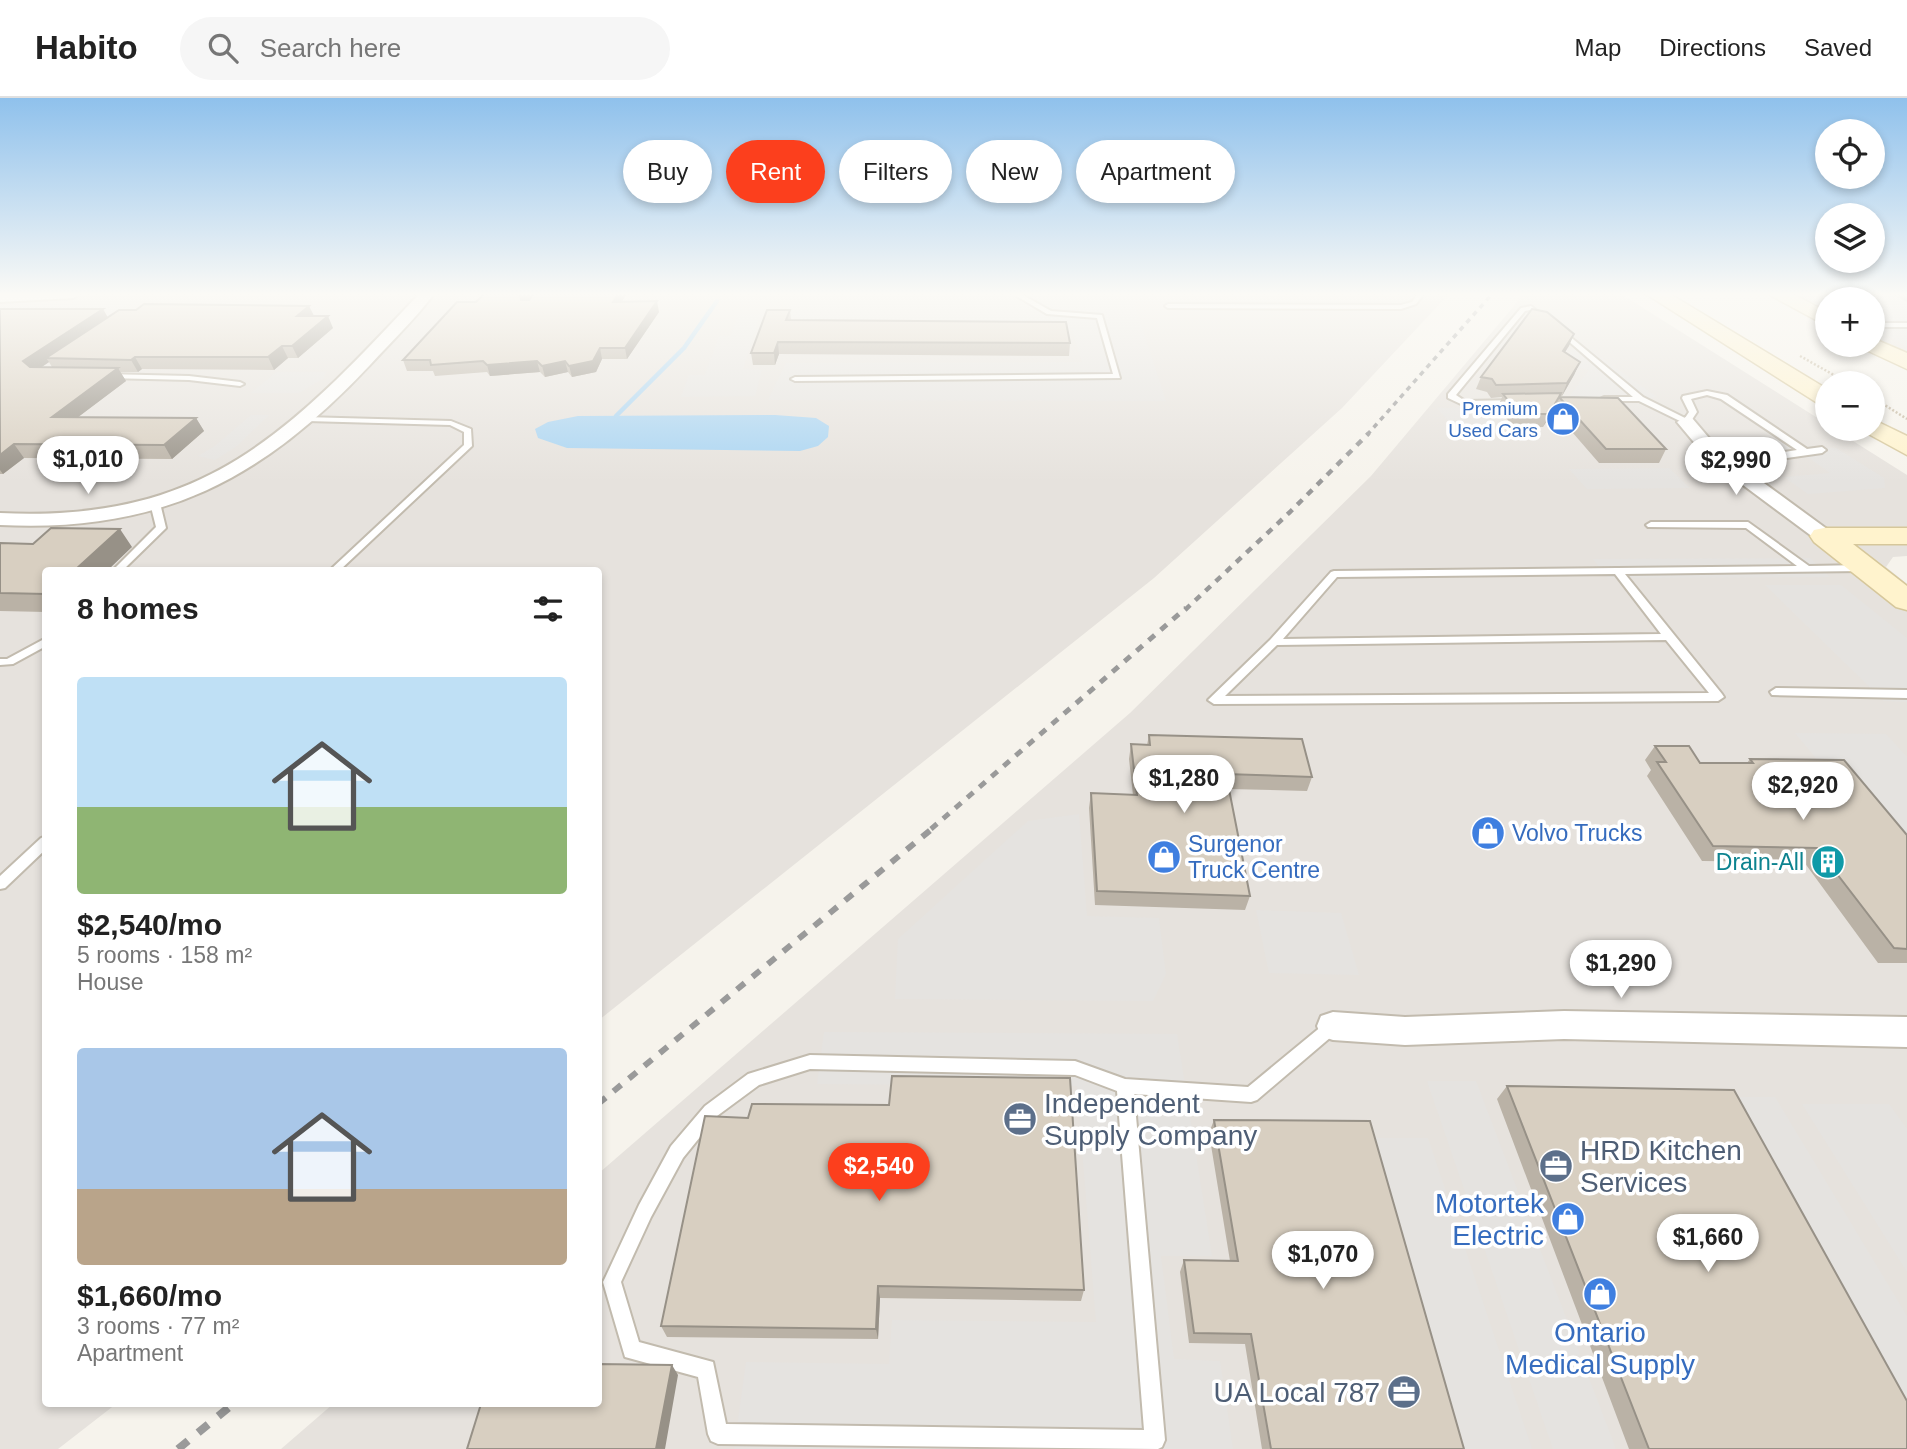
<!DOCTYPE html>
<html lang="en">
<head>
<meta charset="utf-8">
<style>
	:root { --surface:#fff; --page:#f6f6f6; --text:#222; --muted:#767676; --line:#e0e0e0; --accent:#fc3f1d }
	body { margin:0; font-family:Arial,sans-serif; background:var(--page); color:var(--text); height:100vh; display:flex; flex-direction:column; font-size:26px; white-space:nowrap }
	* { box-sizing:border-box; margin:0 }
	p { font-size:23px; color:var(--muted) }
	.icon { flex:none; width:38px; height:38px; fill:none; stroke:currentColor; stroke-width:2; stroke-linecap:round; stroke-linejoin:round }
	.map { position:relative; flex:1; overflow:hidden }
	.details { position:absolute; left:42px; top:469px; width:560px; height:840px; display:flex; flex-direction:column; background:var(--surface); border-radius:7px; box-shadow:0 4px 10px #0003 }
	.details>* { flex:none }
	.hud { position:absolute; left:623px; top:42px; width:665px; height:63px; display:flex; gap:14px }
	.tools { position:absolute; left:1815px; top:21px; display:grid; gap:14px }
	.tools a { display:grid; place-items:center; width:70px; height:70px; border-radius:50%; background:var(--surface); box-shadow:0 4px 10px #0003; font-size:35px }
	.price { position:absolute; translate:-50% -60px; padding:0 16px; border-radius:24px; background:#fff; color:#222; font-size:23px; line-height:46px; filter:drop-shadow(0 2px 4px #0008) }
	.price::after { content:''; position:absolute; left:50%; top:42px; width:21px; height:16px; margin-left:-10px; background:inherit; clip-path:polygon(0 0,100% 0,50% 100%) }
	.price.on { background:var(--accent); color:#fff }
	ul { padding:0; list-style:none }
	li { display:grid; align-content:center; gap:14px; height:371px; padding:0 35px }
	li span { display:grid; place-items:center; height:217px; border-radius:7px; color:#555 }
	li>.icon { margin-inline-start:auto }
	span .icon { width:126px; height:126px; fill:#fffc; stroke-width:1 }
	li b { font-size:30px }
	h2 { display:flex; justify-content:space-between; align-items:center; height:84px; padding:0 35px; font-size:30px }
	.chip { padding:0 24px; border-radius:32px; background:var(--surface); box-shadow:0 4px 10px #0003; font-size:24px; line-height:63px }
	.chip.on { background:var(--accent); color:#fff }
	header { display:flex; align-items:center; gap:42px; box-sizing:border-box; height:98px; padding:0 35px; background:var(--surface); border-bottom:2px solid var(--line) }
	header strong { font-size:33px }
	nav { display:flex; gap:38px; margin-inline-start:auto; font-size:24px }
	.search { width:490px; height:63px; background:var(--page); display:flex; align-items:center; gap:18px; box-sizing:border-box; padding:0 24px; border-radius:38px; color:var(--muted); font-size:26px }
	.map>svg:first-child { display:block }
</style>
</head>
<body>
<header>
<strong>Habito</strong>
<div class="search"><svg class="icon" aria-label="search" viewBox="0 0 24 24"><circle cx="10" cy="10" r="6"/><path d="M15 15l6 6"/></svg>Search here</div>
<nav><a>Map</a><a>Directions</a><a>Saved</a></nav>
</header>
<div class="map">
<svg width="1907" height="1351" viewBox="0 0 1907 1351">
	<rect width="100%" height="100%" fill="#f6f3ec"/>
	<path fill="#e6e2dd" d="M0,196H1449L1342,310L1154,480L599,922L598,472H46V1306H116L58,1351H0Z
		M1524,196H1621L1827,326V331H1834L1907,377V458L1893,459L1886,469L1907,486V1351H281L333,1306H598L599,1075L1130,615L1371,378Z
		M1770,196H1907V270L1864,247H1872V201H1827V227Z"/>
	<path fill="#e5e3e0" d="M792,196H1131L1166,303L768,302L786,265L1082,264L1072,232L800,230L801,221L787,218L786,199Z
		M1815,196H1886L1907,208V249L1873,228L1872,201L1827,203Z
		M137,201L106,221H0V209Z
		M299,201L323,210L314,217L156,216L180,202Z
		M738,217H760L743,271L762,272L755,298L681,299L689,277H705L719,238H731Z
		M1573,251H1589L1657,299L1581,309L1569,299L1589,272L1563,265Z
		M276,274H326L324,280L299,295H251Z
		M1494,309L1516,336L1458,335L1437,310Z
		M251,317H269L237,348L215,362L198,358L215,348Z
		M1770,341L1810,349L1836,350L1884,380L1885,390L1808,396L1784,379L1830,375L1809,360L1793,358L1777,366L1747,354Z
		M1669,370L1690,390L1587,391L1569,371Z
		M1810,460L1830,479L1608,480L1593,461Z
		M1765,487H1841L1907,540V604L1884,603Z
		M1795,635L1886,636L1907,659V771Z
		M1079,716L1087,818L1159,820L1166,876L1153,903L895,901L898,841L1028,723Z
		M1256,812L1341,815L1359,877L1269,875Z
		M824,934L1177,936L1212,1158H1161L1174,1261L1220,1263L1233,1351H734L746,1264L889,1266L892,1222L1096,1224L1077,988L817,986Z
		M1427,983H1476L1616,1351H1553Z
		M1722,999H1775L1907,1218V1328Z
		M1802,1006H1889L1907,1031V1174Z
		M1369,1040H1428L1532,1351H1460Z"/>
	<path fill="#a9d4f2" d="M775,317L816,320L829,328L828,339L818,348L800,353L567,350L538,340L535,331L548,324L578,318Z"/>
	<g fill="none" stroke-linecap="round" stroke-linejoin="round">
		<path stroke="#a9d4f2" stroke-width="4.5" d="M616,318L684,250L717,203"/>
		<g stroke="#c2bbae" stroke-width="4">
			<path id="lane" d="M1013,196H1021L1051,213L1102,217L1120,280L795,283L791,281L795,279L1113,276L1097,220L1047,216Z
				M1418,196H1424L1416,206L1401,211L1168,210L1165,208L1168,206L1401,207L1412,204Z
				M1531,208L1547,221V223H1543L1530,212L1525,213L1456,297L1465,303L1516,302H1519V306L1463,307L1448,300V296L1521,210Z
				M1872,225H1907V229H1872Z
				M1558,232H1562L1643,299L1685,320L1689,314L1682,300L1683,298L1707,293L1727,297L1807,351L1822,349L1826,352L1822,355L1738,367L1723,368V364L1726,363L1797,352L1721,301L1707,297L1691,301L1697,314L1689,326H1686L1639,303H1601L1600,301L1604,299H1633L1558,234Z
				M104,276L189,278L240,284L244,286L240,288L189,282L107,280L103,278Z
				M304,319L451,323L471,331L472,348L340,472H330L464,347V334L450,327L307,323L303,321Z
				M155,402L160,405L166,430L123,472H113L156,429L150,405Z
				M1651,424H1748L1809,468L1863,467L1868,470L1863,473L1625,476L1722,596L1724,599L1718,603L1214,606L1208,602L1270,542L1331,474L1334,473L1797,468L1746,430L1648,429L1646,427ZM1615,476L1661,536L1283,541L1337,479ZM1666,542L1709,595L1225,598L1277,547Z
				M46,540V548L13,566L0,567V561H7Z
				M1776,590L1907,592V600L1772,597L1770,594Z
				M46,738V751L5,790L0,791V778L41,740Z
				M1333,921L1338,923L1341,928L1338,933L1257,1002L1251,1004L1134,996L1165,1342L1162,1349L1158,1351L718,1346L711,1343L708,1336L698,1279L625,1259L603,1184L606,1178L639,1107L671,1048L705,1008L748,976L810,957L1075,963L1125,981L1248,989L1328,923ZM810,971L1075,977L1117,993L1144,1332L726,1326L713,1264L639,1244L621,1184L651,1119L683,1060L717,1018L759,987Z"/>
		</g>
		<g stroke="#c2bbae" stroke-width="4">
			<path id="street" d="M0,196H80L73,200L0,204Z
				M419,196H434C415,221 391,244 370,267C262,382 160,435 0,427V415C204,425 289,335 419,196Z
				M1686,319L1692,320L1720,353L1831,434L1834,438L1831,442H1817L1708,361L1677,324Z
				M1564,913L1907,919V949L1564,941L1405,947L1333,942L1321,938L1317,928L1321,918L1333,914L1405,919Z"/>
		</g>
		<g stroke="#d6c79b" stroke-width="3">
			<path id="secondary" d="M1646,196H1670L1827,291V308L1819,306Z
				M1768,196H1793L1827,214V228Z
				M1872,240L1907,255V271L1864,251L1862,247H1872Z
				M1872,321L1907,338V357L1863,333L1862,331H1872Z
				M1824,430H1907V446H1853L1907,488V512L1896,509L1814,444L1810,438L1814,432Z"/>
		</g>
		<path stroke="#c4b79f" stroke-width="2.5" stroke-dasharray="2 2" stroke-linecap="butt" d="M1800,258L1848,285
			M1872,299L1907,321"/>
		<use href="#lane" fill="#fff" fill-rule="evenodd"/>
		<use href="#street" fill="#fff" fill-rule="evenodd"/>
		<use href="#secondary" fill="#fff3cd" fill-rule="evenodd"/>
		<path stroke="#9a9a9a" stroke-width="3.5" stroke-dasharray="5 5" stroke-linecap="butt" d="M1367,337L1492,196"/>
		<path stroke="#9a9a9a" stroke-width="4.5" stroke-dasharray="7 7" stroke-linecap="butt" d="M1185,512L1290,414L1369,335"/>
		<path stroke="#9a9a9a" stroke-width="5" stroke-dasharray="8 8" stroke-linecap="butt" d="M931,731L1186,510"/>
		<path stroke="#9a9a9a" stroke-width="6" stroke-dasharray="10 10" stroke-linecap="butt" d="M598,1006L933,730"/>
		<path stroke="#9a9a9a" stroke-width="8" stroke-dasharray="13 13" stroke-linecap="butt" d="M178,1351L233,1306"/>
	</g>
	<path fill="#bab2a6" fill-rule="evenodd" d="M533,196L528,202L622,203L659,214L627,261H602L596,274L572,279L568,274L545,279L540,274L490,278L487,274L435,278L433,273H407L403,262L476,204Z
		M1892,196H1907V204Z
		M309,208L314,218L333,230L298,260H288L274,272L142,271L138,274H120L126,283L78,319L196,320L204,333L172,361L24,360L3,376H0V211L107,220ZM49,264L52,269H42Z
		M790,212L791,222L1070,245L1069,258L779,256L775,267H753L751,255Z
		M1574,236L1565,254L1580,264L1574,277L1562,298L1560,299L1666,351L1659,365H1599L1553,312L1543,329H1513L1498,309L1502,299L1491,300L1487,294L1476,291L1481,279Z
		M0,445L132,449L46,472V514L0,513Z
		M1149,637L1312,679L1307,693L1229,691L1250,798L1245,812L1095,807L1089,710L1091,695L1133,697L1129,661L1131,646L1147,647Z
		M1655,648L1700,665H1747L1750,661L1907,737V865H1878L1804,764L1702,763L1647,678L1651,672L1645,662Z
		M1507,988L1907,1351H1629L1497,1001Z
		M705,1018L1084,1192L1081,1203L880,1200L878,1241L667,1239L661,1228Z
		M1214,1022L1464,1351H1262L1245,1246L1189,1245L1180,1174L1184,1162L1230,1163L1209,1035Z"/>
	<path fill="#979187" d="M521,196H533L523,207L520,197Z
		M618,196H627L615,214L613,204Z
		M657,203L659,214L627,261L625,250Z
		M309,208L315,220L297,218Z
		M103,211L110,223L46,260L49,264L31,276L23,263Z
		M328,218L333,230L298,260L292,248Z
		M1574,236L1569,248L1558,265L1563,253Z
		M778,244L779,256L775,267L774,255Z
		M282,248L288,260L274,272L268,259Z
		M600,250L602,261L596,274L572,279L569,268Z
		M135,259L142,271L138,274L131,262Z
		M537,263L540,274L490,278L487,267Z
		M565,263L568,274L545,279L542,268Z
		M1580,264L1574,277L1562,298L1567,285Z
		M118,270L126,283L61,332L52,319Z
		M1559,299L1553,312L1543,329L1549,316Z
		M196,320L204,333L172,361L164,347Z
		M14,346L24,360L3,376L0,372V357Z
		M120,431L132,449L108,472H75Z
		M878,1188L880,1200L878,1241L876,1231Z
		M672,1267L678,1277L665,1351H656Z"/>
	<path fill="#d8cfc1" stroke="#979187" stroke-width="2" d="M484,196H521L520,197L521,202H529L533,196H618L613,204L657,203L625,250H600L593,263L569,268L565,263L542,268L537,263L487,267L483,263L431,267L430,262H403L457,204H476Z
		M144,206L309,208L297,218H328L292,248H282L268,259H135L131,262L46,260L119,212H136Z
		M0,211H103L23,263L30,269L118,270L52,319L196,320L164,347L14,346L0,357Z
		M1532,211L1547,214L1574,236L1563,253L1580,264L1567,285L1496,287L1492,281L1481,279Z
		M767,212H790L786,222L1066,224L1070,245L778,244L774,255H751Z
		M1561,295L1559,299L1618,300L1666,351H1606L1559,299L1549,316H1519L1503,296Z
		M51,430L120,431L75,472H46V496L0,495V445L33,446Z
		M1149,637L1302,641L1312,679L1226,676L1250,798L1097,793L1091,695L1137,697L1131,646L1150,647Z
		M1655,648H1689L1700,665H1753L1750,661L1844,662L1907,737V851L1894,850L1817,750L1713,748L1657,664H1666Z
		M892,978L1070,980L1084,1192L878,1188L876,1231L661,1228L705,1018L748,1020L752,1006L889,1007Z
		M1507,988L1734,992L1907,1303V1351H1649Z
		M1214,1022L1370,1023L1464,1351H1271L1251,1236L1194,1235L1184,1162L1238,1163Z
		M598,1266L672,1267L656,1351H467L481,1306H598Z"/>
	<linearGradient id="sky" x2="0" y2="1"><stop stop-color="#8fc1ec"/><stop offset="0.51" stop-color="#fbfaf6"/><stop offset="1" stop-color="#fbfaf6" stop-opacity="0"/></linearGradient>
	<rect width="1907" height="385" fill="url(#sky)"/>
	<defs>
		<g id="shop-disc" transform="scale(1.75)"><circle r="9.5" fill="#3f7fe0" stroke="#fff"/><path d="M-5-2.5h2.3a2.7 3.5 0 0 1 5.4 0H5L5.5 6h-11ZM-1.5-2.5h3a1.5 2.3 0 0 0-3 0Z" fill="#fff"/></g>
		<g id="building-disc" transform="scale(1.75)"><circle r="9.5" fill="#0f9aa8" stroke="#fff"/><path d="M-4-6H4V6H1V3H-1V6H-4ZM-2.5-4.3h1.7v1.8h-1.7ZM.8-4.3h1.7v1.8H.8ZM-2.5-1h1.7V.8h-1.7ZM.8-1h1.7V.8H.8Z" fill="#fff"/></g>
		<g id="office-disc" transform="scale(1.75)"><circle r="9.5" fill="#5c6f8a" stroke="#fff"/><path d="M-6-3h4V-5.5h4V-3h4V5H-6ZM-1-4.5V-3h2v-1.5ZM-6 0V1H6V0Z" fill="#fff"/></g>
	</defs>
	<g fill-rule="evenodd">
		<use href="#shop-disc" x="1563" y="321"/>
		<use href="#shop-disc" x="1488" y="735"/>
		<use href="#shop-disc" x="1164" y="759"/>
		<use href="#building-disc" x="1828" y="764"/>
		<use href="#office-disc" x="1020" y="1021"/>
		<use href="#office-disc" x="1556" y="1068"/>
		<use href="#shop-disc" x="1568" y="1121"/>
		<use href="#shop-disc" x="1600" y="1196"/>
		<use href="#office-disc" x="1404" y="1294"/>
	</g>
	<g text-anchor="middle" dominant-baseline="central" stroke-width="7" stroke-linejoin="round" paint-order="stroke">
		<g font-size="19" fill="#366cbe" stroke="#fff" text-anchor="end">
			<text x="1538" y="310">Premium<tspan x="1538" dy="22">Used Cars</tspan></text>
		</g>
		<g font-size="23" fill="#366cbe" stroke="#fff" text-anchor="start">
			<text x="1512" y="735">Volvo Trucks</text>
			<text x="1188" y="746">Surgenor<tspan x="1188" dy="26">Truck Centre</tspan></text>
		</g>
		<g font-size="23" fill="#0d838f" stroke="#fff" text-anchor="end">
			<text x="1804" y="764">Drain-All</text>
		</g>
		<g font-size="28" fill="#4e5e75" stroke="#fff" text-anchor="start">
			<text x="1044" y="1005">Independent<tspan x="1044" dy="32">Supply Company</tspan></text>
			<text x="1580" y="1052">HRD Kitchen<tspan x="1580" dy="32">Services</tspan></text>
			<text x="1380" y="1294" text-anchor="end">UA Local 787</text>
		</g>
		<g font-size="28" fill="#366cbe" stroke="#fff" text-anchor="end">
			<text x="1544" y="1105">Motortek<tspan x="1544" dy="32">Electric</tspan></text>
			<text x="1600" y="1234" text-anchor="middle">Ontario<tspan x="1600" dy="32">Medical Supply</tspan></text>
		</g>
	</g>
</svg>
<div class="tools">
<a><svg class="icon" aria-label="locate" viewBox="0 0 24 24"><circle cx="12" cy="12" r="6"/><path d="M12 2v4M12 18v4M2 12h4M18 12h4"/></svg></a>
<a><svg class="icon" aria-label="layers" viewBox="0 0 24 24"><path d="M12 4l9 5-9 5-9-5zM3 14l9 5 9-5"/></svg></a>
<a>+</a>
<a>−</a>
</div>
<b class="price" style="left:88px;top:398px">$1,010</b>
<b class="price" style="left:1736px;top:399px">$2,990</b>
<b class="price" style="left:1184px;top:717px">$1,280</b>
<b class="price" style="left:1803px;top:724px">$2,920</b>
<b class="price" style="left:1621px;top:902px">$1,290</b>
<b class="price on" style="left:879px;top:1105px">$2,540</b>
<b class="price" style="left:1708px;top:1176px">$1,660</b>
<b class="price" style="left:1323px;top:1193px">$1,070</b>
<div class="hud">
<a class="chip">Buy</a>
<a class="chip on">Rent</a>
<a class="chip">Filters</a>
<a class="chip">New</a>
<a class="chip">Apartment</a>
</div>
<section class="details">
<h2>8 homes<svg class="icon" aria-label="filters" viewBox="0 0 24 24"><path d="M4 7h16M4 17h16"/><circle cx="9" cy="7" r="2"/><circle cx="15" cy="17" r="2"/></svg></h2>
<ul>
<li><span style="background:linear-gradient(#bfe0f5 60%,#8fb573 0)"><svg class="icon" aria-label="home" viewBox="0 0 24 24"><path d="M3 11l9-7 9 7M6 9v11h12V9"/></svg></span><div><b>$2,540/mo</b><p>5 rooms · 158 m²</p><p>House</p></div></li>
<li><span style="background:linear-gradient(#a9c7e8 65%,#b9a48a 0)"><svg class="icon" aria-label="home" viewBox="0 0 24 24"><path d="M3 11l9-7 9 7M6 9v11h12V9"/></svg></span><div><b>$1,660/mo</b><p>3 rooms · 77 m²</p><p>Apartment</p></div></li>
</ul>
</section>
</div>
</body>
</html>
